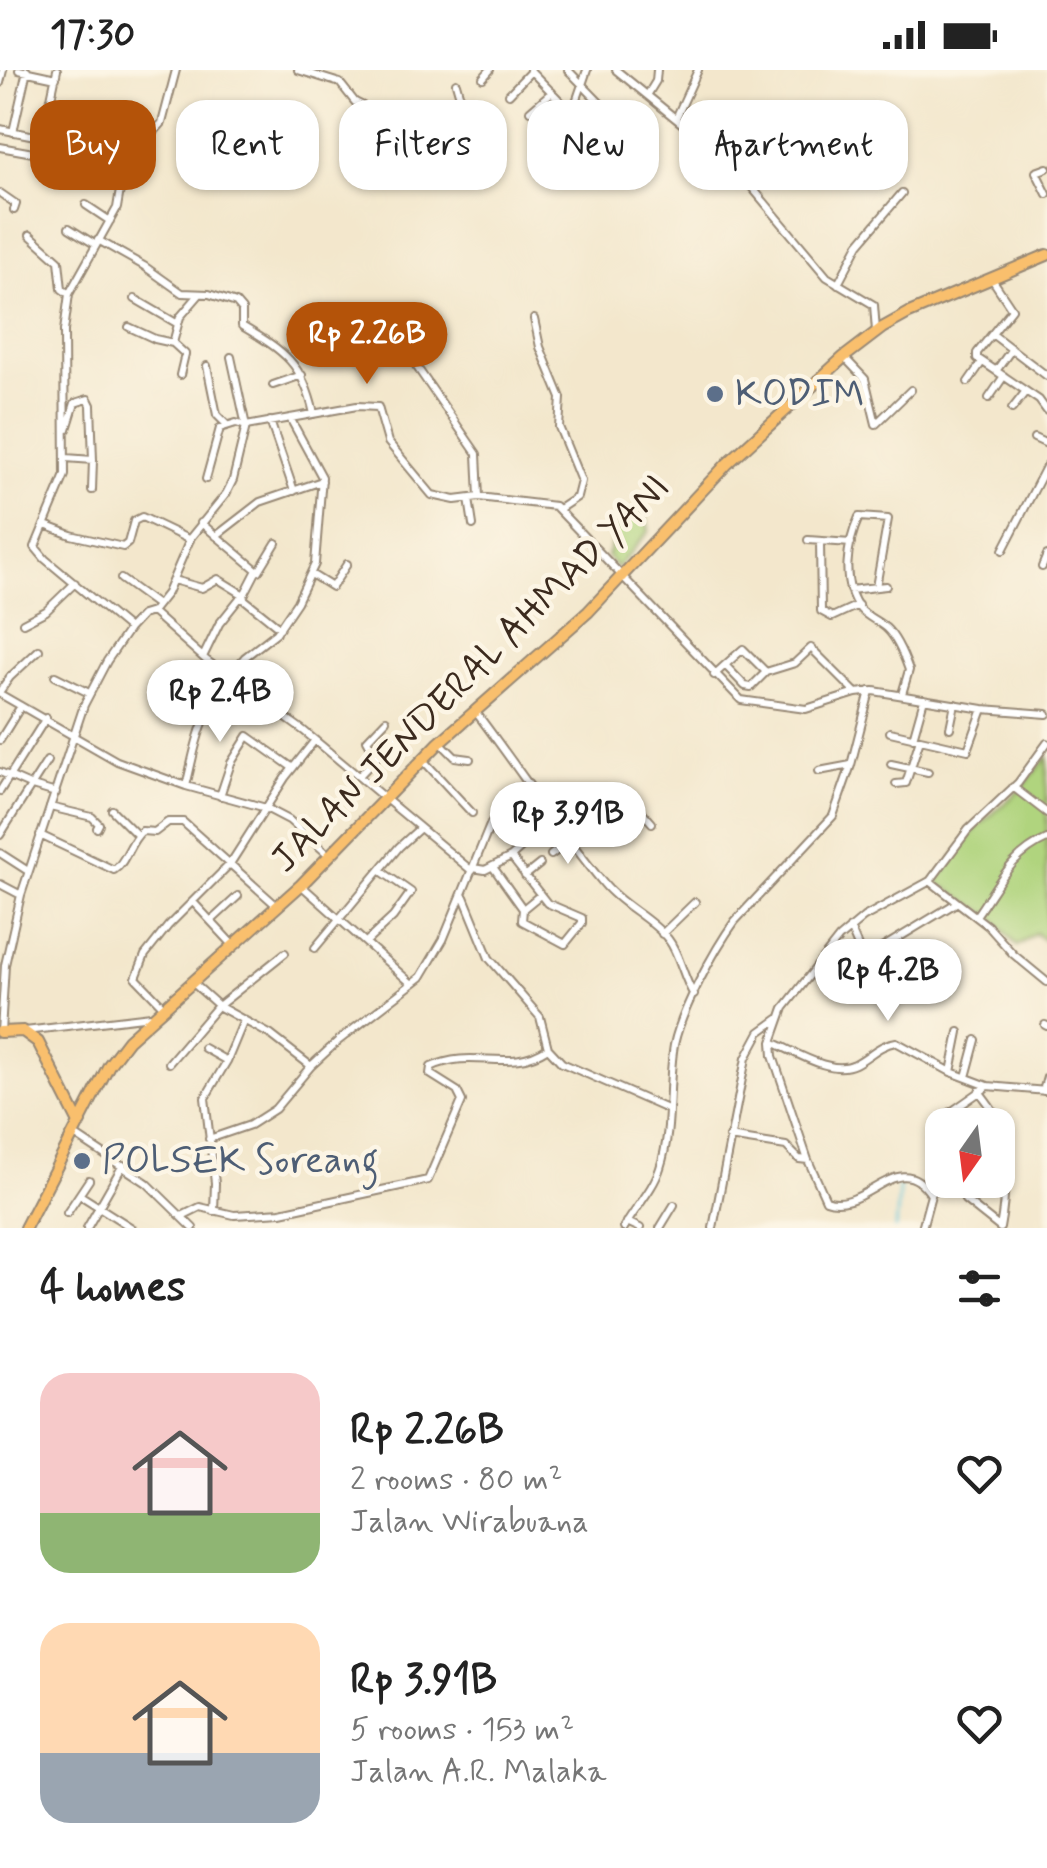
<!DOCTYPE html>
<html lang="en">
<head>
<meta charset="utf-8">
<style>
	:root { --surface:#fff; --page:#f6f6f6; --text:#222; --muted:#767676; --accent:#b45309 }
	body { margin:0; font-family:Mynerve,sans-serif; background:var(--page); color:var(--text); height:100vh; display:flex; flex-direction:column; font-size:38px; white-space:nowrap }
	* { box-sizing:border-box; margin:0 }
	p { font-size:32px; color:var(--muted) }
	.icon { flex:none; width:55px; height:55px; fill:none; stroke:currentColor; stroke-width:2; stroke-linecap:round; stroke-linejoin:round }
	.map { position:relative; height:1158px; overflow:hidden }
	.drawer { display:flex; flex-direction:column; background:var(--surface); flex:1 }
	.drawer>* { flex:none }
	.hud { position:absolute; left:30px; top:30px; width:988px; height:90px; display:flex; gap:20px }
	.needle { width:65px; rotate:194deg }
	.buttons { position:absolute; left:925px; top:1038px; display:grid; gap:20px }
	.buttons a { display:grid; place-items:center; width:90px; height:90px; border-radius:20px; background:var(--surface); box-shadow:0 2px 8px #0004; font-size:50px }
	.price { position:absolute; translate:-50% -85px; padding:0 22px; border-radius:35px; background:#fff; color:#222; font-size:32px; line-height:65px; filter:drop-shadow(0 2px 5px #0008) }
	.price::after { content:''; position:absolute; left:50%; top:60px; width:30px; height:22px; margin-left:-15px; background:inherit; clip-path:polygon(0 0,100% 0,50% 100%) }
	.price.active { background:var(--accent); color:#fff }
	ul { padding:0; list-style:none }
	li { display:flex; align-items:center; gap:30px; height:250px; padding:0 40px }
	li span { display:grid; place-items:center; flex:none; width:280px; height:200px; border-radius:30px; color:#555 }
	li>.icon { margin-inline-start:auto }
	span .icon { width:120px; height:120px; fill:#fffc; stroke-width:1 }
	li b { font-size:42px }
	h2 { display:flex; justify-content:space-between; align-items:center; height:120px; padding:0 40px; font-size:42px }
	.tag { padding:0 35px; border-radius:30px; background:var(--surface); box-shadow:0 2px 8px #0004; font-size:35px; line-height:90px }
	.tag.active { background:var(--accent); color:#fff }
	.status { display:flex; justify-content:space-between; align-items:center; height:70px; padding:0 50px; background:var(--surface); direction:ltr }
	.status svg { height:28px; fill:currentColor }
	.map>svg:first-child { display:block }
</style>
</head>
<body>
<div class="status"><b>17:30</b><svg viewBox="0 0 49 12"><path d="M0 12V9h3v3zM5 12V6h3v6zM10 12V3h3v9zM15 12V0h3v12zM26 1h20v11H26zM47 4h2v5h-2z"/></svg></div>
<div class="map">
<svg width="1047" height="1158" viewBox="0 0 1047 1158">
	<rect width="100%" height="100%" fill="#fcf5e5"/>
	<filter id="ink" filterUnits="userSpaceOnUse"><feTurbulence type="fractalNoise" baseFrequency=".01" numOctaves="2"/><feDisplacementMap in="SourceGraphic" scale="20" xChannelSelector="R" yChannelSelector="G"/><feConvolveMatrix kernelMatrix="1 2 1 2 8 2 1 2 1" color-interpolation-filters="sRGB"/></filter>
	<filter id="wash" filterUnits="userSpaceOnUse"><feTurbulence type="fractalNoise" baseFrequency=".0048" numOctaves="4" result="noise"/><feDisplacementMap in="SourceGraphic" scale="40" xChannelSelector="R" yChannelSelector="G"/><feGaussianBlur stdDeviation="2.25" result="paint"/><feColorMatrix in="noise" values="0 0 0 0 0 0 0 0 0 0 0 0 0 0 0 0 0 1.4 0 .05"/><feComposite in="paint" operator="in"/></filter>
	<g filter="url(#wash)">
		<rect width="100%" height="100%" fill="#f3e7cc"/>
		<path fill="#b0d47e" stroke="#767f4e" stroke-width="2.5" d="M631,440L646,446L649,461L617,498L607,486L621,447Z
			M1047,686V872L1035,863L1017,876L991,846L936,812L976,758L1021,719Z"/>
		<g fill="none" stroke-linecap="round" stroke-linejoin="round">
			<path stroke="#61c7de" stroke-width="2.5" d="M896,1158L900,1111"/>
		</g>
	</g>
	<g filter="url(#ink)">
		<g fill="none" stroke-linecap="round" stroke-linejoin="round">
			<g stroke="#978875" stroke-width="10">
				<path id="minor" d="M19,0L56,8
					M298,0L340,13L355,32L428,68L456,100
					M530,0L569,40
					M568,0L603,36L592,74
					M616,0L734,96L827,207L874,235L876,261
					M483,8L490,0
					M0,13L3,0
					M509,24L531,1
					M648,24L656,11L657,0
					M530,41L552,22
					M677,46L698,0
					M551,56L568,41
					M0,59L35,66L44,61L57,0
					M13,62L27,0
					M557,62L576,32L587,0
					M0,77L33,83L38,79L40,65
					M412,98L468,55L456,13
					M1047,98L1036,102L1047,124
					M0,123L16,134L14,140
					M86,135L110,151
					M69,158L96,175
					M30,165L59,191L62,219L69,224L64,261L65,405L35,477L45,489L129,559
					M98,170L144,196L182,223L209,224L236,233L242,240V256C284,281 303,293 314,344
					M992,209L1012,239L992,264L1047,306
					M838,214L859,174L902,123
					M69,224L117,138L124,96L162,53L176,0
					M135,229L178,254
					M534,249L540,277L561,328L559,357L581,411L577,427L559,439
					M129,257L155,269L173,273L180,247L199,225
					M992,264L977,283V288L1039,330L1047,341
					M173,273L185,284L180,305
					M844,287L865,309L876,354L911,320
					M412,290L477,384L479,427
					M207,296L217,345L226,354
					M996,301L1011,280
					M968,312L982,292
					M273,315L302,305
					M989,328L1004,306
					M1012,339L1026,321
					M270,351L294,421
					M67,359L75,333L88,329L91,335L93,390
					M1034,368L1047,374
					M66,388L93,390L92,420
					M206,409L220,358L236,353L246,356L231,287
					M469,429L473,455
					M201,453L257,500L242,529
					M45,455L71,465L123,477L128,473L134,451L142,447L190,470
					M216,466L260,432L322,411
					M808,470L851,473
					M820,472L821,541L832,547L858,535
					M1003,480L1047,395
					M1042,497L1047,485
					M259,501L276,473
					M311,504L332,517L347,494
					M121,509L157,535
					M173,510L202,518L218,509L244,525
					M876,517L888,449L859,447C847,474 840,513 860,539C867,547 878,551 886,558C897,568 904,586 909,600L902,624
					M850,520L886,516
					M152,542L206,590L304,661L472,801
					M23,553L46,541L75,513
					M203,587L219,554L239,529H244L280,558
					M725,595L743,579L766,602
					M230,605L245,587L276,563L297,532L315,494L322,407L290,348
					M714,605L725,595L745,616L751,617L766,602L795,593L811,578L856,623
					M55,606L89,623
					M0,621L10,607L39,580
					M0,624L117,691L186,716L266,738L289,750L330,786
					M475,641C519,699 558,759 604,814C622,836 650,847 668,869C680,884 683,908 694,925
					M950,658L955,634
					M890,662L968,680L983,639
					M913,668L924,629
					M0,670L21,636
					M440,672L455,687L470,689
					M376,686L367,670L386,650
					M423,690L472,743
					M891,694L928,702
					M819,701L851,695
					M0,702L32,716L56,723
					M359,706L400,663
					M896,714L906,713L920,669
					M186,716C197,674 198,636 239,612
					M1013,717L1047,743
					M0,721L46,648
					M220,726L231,693L248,666L293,698
					M50,737L92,747L99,754L97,758
					M112,740L137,765
					M0,765L47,691
					M40,765L114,800C126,793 129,772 142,761L155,762L168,752H183L277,836
					M0,783L28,801
					M551,785L586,758
					M493,797L523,839L540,825
					M473,798L485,800L511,787
					M525,806L540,794
					M930,811L988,856L1013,884L1047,912
					M0,814L21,825
					M302,816L412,914
					M464,827L489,888L540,947L548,978L562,993L669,1040
					M193,832L233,875
					M523,839L522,851L565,874L582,853V848L547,833L511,787L574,731L624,721L652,753
					M976,846C999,814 1009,786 1047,769
					M212,850L238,826
					M850,858L869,902
					M662,864L695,832
					M366,872L393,847L411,822L381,801
					M315,878L399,777L420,758
					M880,879L956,833
					M192,912L220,937L271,965L311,996
					M163,936L136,908L145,885L168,856L230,794L285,708L315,670
					M1045,955L1047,956
					M25,961L151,946
					M1,962L5,895L21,825L84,635L107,591L129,559L142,545L152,542L167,523L191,467L226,424L233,410L246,356L357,336L378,337L388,372L432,425L455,430L479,427L555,436L741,630L806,639L856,623L874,621L983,639L1047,644
					M772,972C794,981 831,1006 855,994C869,987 880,974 896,972L951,1002L988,1016
					M204,978L227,991
					M169,993L216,938L285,883
					M951,1002L959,962
					M966,1007L976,970
					M979,1021C987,1032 996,1042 999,1055C1007,1086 1006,1127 1000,1158
					M1043,1021L1047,1007
					M944,1055L948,1044L988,1016L1047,1021
					M73,1064L147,1113L193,1158
					M729,1067L786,1076L799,1089L808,1090
					M209,1069L250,1055L275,1039L311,996L338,971L421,907L443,870L491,753L529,718
					M960,1110L965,1130L999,1157
					M931,1124L938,1104L942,1069
					M80,1125L132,1158
					M214,1141L215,1113L205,1028L227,991L244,950
					M67,1143L89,1110
					M182,1146L200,1137L234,1145L281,1142L428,1110L462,1031L457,1021L430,1004L431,997C474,977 509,1004 548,978
					M627,1152L640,1158
					M87,1158L123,1095
					M624,1158C635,1138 653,1120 660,1098C673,1059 667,1016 674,975C681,941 714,880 735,851L833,746L851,695L870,621
					M660,1158L674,1135
					M713,1158L746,988L760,962L778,949
					M922,1158L931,1125C899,1074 865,1145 826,1130L808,1090L773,986L772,972L784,938L839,868L864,847L930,811L968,760L1018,713L1047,673"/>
			</g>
			<g stroke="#978875" stroke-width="14">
				<path id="highway" d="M0,962L23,961L38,972L79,1053
					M25,1158L109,995L128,970L301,815L439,673L588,542L727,394L844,287L882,258L909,243L1047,185"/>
			</g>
			<use href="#minor" stroke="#fff" stroke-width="6"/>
			<use href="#highway" stroke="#f9bf6d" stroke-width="10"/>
		</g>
	</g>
	<g fill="#5c6f8a" stroke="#fcf5e5" stroke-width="4">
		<circle cx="715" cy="324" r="10"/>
		<circle cx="82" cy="1091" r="10"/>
	</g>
	<g text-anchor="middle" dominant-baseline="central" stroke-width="9" stroke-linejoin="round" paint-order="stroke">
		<g font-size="38" fill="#4e5e75" stroke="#fcf5e5" text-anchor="start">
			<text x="735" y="324">KODIM</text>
			<text x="102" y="1091">POLSEK Soreang</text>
		</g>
		<g font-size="38" fill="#3b2a1e" stroke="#fcf5e5">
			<text transform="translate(471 604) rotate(-45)">JALAN JENDERAL AHMAD YANI</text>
		</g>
	</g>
</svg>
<div class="buttons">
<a><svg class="needle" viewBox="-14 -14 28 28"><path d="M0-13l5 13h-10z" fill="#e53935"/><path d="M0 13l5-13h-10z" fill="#767676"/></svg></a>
</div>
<b class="price active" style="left:367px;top:317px">Rp 2.26B</b>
<b class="price" style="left:220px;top:675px">Rp 2.4B</b>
<b class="price" style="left:568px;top:797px">Rp 3.91B</b>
<b class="price" style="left:888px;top:954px">Rp 4.2B</b>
<div class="hud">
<a class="tag active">Buy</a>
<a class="tag">Rent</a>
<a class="tag">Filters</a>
<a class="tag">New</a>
<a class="tag">Apartment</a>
</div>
</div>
<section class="drawer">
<h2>4 homes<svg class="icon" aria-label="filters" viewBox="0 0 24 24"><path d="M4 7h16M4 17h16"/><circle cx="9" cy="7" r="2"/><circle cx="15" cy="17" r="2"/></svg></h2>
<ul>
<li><span style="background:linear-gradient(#f6c9c9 70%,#8fb573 0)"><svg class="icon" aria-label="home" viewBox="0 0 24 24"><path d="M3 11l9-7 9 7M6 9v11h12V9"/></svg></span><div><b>Rp 2.26B</b><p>2 rooms · 80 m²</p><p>Jalan Wirabuana</p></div><svg class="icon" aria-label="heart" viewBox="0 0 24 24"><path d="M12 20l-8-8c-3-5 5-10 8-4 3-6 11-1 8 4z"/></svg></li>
<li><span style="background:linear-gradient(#ffd9b3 65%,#9aa5b1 0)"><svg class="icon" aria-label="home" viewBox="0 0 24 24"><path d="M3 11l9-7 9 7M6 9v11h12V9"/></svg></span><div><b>Rp 3.91B</b><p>5 rooms · 153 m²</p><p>Jalan A.R. Malaka</p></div><svg class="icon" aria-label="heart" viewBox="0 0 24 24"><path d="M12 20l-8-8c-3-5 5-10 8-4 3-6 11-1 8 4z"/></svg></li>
</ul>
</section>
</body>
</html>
